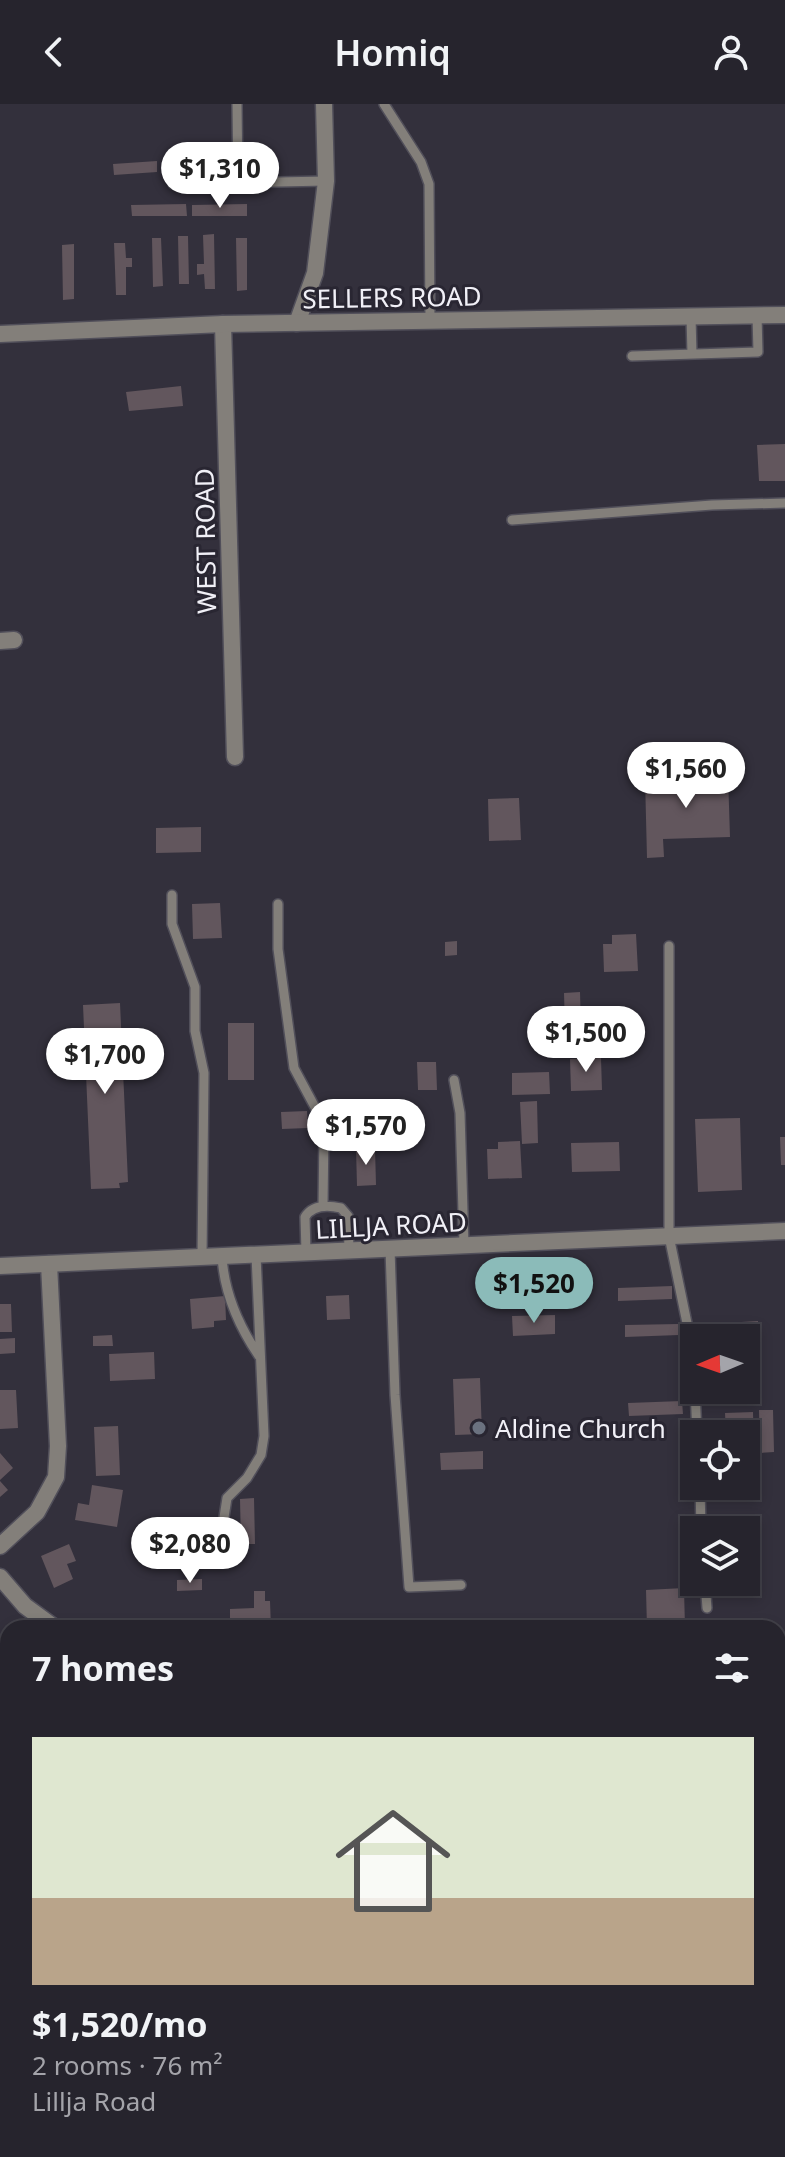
<!DOCTYPE html>
<html lang="en">
<head>
<meta charset="utf-8">
<style>
	:root { --surface:#26242d; --page:#323039; --text:#f1f3f6; --muted:#a4a4aa; --line:#424149; --accent:#8bbbb9 }
	body { margin:0; font-family:"Noto Sans",sans-serif; background:var(--page); color:var(--text); height:100vh; display:flex; flex-direction:column; font-size:30px; white-space:nowrap }
	* { box-sizing:border-box; margin:0 }
	p { font-size:26px; color:var(--muted) }
	.icon { flex:none; width:44px; height:44px; fill:none; stroke:currentColor; stroke-width:2; stroke-linecap:round; stroke-linejoin:round }
	.map { position:relative; flex:1; overflow:hidden }
	.panel { position:absolute; left:0px; top:1516px; width:786px; height:538px; display:flex; flex-direction:column; background:var(--surface); border-radius:24px 24px 0 0; box-shadow:0 4px 12px #0003,0 0 0 2px var(--line) }
	.panel>* { flex:none }
	.needle { width:52px; rotate:268deg }
	.controls { position:absolute; left:680px; top:1220px; display:grid; gap:16px }
	.controls a { display:grid; place-items:center; width:80px; height:80px; border-radius:0px; background:var(--surface); box-shadow:0 4px 12px #0003,0 0 0 2px var(--line); font-size:40px }
	.price { position:absolute; translate:-50% -68px; padding:0 18px; border-radius:28px; background:#fff; color:#222; font-size:26px; line-height:52px; filter:drop-shadow(0 2px 4px #0008) }
	.price::after { content:''; position:absolute; left:50%; top:48px; width:24px; height:18px; margin-left:-12px; background:inherit; clip-path:polygon(0 0,100% 0,50% 100%) }
	.price.current { background:var(--accent); color:#111 }
	ul { padding:0; list-style:none }
	li { display:grid; align-content:center; gap:16px; height:424px; padding:0 32px }
	li span { display:grid; place-items:center; height:248px; border-radius:0px; color:#555 }
	li>.icon { margin-inline-start:auto }
	span .icon { width:144px; height:144px; fill:#fffc; stroke-width:1 }
	li b { font-size:34px }
	h2 { display:flex; justify-content:space-between; align-items:center; height:96px; padding:0 32px; font-size:34px }
	header { display:flex; justify-content:space-between; align-items:center; height:104px; padding:0 32px; background:var(--surface); font-size:36px; font-weight:600 }
	.map>svg:first-child { display:block }
</style>
</head>
<body>
<header><svg class="icon" aria-label="back" viewBox="0 0 24 24"><path d="M15 5l-7 7 7 7"/></svg>Homiq<svg class="icon" aria-label="person" viewBox="0 0 24 24"><circle cx="12" cy="8" r="4"/><path d="M4 21q1-7 8-7t8 7"/></svg></header>
<div class="map">
<svg width="785" height="2053" viewBox="0 0 785 2053">
	<rect width="100%" height="100%" fill="#33303c"/>
	<path fill="#62565d" d="M157,57V68L114,71L113,60Z
		M186,100L187,112H132L131,101Z
		M247,100V112H192V101Z
		M214,130L215,185H205L204,170L197,171V160H204L203,131Z
		M178,132H188L189,180H179Z
		M152,134H161L163,182L153,183Z
		M236,134H247V186L237,187Z
		M114,139H125L126,154H132V163H126V191H116Z
		M74,140V195L63,196L62,141Z
		M181,282L183,302L129,307L126,288Z
		M785,340V377H759L757,341Z
		M728,671L730,733L663,735L664,753L647,754L645,674Z
		M519,694L521,736L489,737L488,695Z
		M201,723V748L156,749V724Z
		M220,799L222,834L193,835L192,800Z
		M636,830L638,867L604,868L603,840H612V831Z
		M457,837V851L445,852V838Z
		M580,888L581,923L565,924L564,889Z
		M120,899L128,1078L119,1079L120,1084L91,1085L83,901Z
		M228,919H254V976H228Z
		M601,954L602,986L571,987L570,955Z
		M417,958H436L437,986H418Z
		M549,968L550,990L512,991V969Z
		M537,997L538,1039L522,1040L520,998Z
		M307,1007L308,1024L282,1025L281,1008Z
		M740,1014L742,1086L698,1088L695,1015Z
		M780,1033H785V1061H781Z
		M520,1037L522,1074L488,1075L487,1045H498V1038Z
		M619,1038L620,1067L572,1068L571,1039Z
		M356,1044H375L376,1081L357,1082Z
		M672,1182V1195L618,1197V1184Z
		M349,1191L350,1215L327,1216L326,1192Z
		M225,1192L226,1216L214,1217V1223L192,1225L190,1195Z
		M0,1200H11L12,1228H0Z
		M555,1211V1230L513,1232L512,1212Z
		M758,1217L759,1262H746V1234H742L741,1218Z
		M679,1220V1231L625,1233V1221Z
		M112,1231L113,1242H93V1232Z
		M15,1234V1249L0,1250V1235Z
		M154,1248L155,1275L110,1277L109,1250Z
		M480,1274L482,1330L455,1331L453,1275Z
		M0,1286H16L18,1324L0,1325Z
		M682,1297L683,1310L629,1312L628,1299Z
		M759,1306H773L774,1348L760,1349Z
		M753,1308L754,1347H746V1330H726L725,1309Z
		M118,1322L120,1371L96,1372L94,1323Z
		M483,1347V1365L441,1366L440,1349Z
		M0,1349L13,1364L0,1376Z
		M755,1358V1384L727,1385V1382H746V1359Z
		M0,1377L8,1386L0,1393Z
		M92,1381L123,1386L117,1423L75,1416L78,1399L89,1401Z
		M254,1394L255,1440H241L240,1395Z
		M69,1440L76,1457L67,1460L73,1475L54,1484L41,1452Z
		M202,1475V1486L177,1487V1476Z
		M684,1484L685,1524H647L646,1486Z
		M254,1487H265V1497H270L271,1524H230V1505L254,1504Z
		M5,1554L8,1556V1590L0,1584V1560Z
		M785,1672V1700H779L778,1673Z
		M0,1701H8V1731L0,1732Z
		M778,1775H785V1800H778Z
		M778,1864H785V1894H778Z
		M0,1928L8,1932V1953L3,1962L0,1961Z
		M778,1968H785V1995H778Z
		M65,2046L66,2053H38V2051Z
		M145,2046H154L156,2053H130L129,2050Z
		M530,2046H549V2053H530Z
		M606,2046H625L626,2053H607Z
		M683,2048V2053H650V2049Z
		M770,2049H785V2053H771Z"/>
	<g fill="none" stroke-linecap="round" stroke-linejoin="round">
		<g stroke="#514f5a" stroke-width="12">
			<path id="service" d="M237,0L238,79
				M384,0L421,58L429,80L430,217
				M173,80L326,77
				M691,213L692,250
				M632,252L758,248L757,212
				M512,416L712,401L785,399
				M172,791V820L195,883V927L204,969L202,1153
				M278,800V845L294,964L317,1007L324,1026L323,1102
				M669,842V1132L693,1248L694,1270
				M454,976L460,1009L464,1141
				M390,1145L395,1291L409,1483L461,1481
				M306,1148L305,1113C313,1100 328,1101 341,1104L348,1112L349,1146
				M222,1152C224,1189 238,1221 259,1252
				M695,1286L697,1330
				M700,1382L701,1426
				M220,1439L227,1394L247,1374L261,1351L264,1332L256,1151
				M705,1478L707,1504"/>
		</g>
		<g stroke="#514f5a" stroke-width="19">
			<path id="minor" d="M297,219L315,169L326,77L324,0
				M223,220L235,653
				M0,537L14,536
				M0,1442L37,1408L56,1373L58,1342L49,1160
				M0,1473L25,1502L55,1524
				M778,1733H785
				M778,1928H785
				M579,2046V2053"/>
		</g>
		<g stroke="#514f5a" stroke-width="19">
			<path id="tertiary" d="M0,230L223,220L785,211
				M0,1162L785,1127
				M0,1772H8
				M192,2046L194,2053"/>
		</g>
		<use href="#service" stroke="#837f7a" stroke-width="9"/>
		<use href="#minor" stroke="#837f7a" stroke-width="16"/>
		<use href="#tertiary" stroke="#837f7a" stroke-width="16"/>
	</g>
	<circle fill="#6b7280" stroke="#292632" stroke-width="3" cx="479" cy="1324" r="8"/>
	<g text-anchor="middle" dominant-baseline="central" stroke-width="6" stroke-linejoin="round" paint-order="stroke">
		<g font-size="26" fill="#f1f0f7" stroke="#292632">
			<text transform="translate(392 193) rotate(-1)">SELLERS ROAD</text>
			<text transform="translate(205 437) rotate(-91)">WEST ROAD</text>
			<text transform="translate(391 1121) rotate(-3)">LILLJA ROAD</text>
		</g>
		<g font-size="26" fill="#f1f0f7" stroke="#292632" text-anchor="start">
			<text x="495" y="1324">Aldine Church</text>
		</g>
	</g>
</svg>
<div class="controls">
<a><svg class="needle" viewBox="-14 -14 28 28"><path d="M0-13l5 13h-10z" fill="#e53935"/><path d="M0 13l5-13h-10z" fill="#a4a4aa"/></svg></a>
<a><svg class="icon" aria-label="locate" viewBox="0 0 24 24"><circle cx="12" cy="12" r="6"/><path d="M12 2v4M12 18v4M2 12h4M18 12h4"/></svg></a>
<a><svg class="icon" aria-label="layers" viewBox="0 0 24 24"><path d="M12 4l9 5-9 5-9-5zM3 14l9 5 9-5"/></svg></a>
</div>
<b class="price" style="left:220px;top:106px">$1,310</b>
<b class="price" style="left:686px;top:706px">$1,560</b>
<b class="price" style="left:586px;top:970px">$1,500</b>
<b class="price" style="left:105px;top:992px">$1,700</b>
<b class="price" style="left:366px;top:1063px">$1,570</b>
<b class="price current" style="left:534px;top:1221px">$1,520</b>
<b class="price" style="left:190px;top:1481px">$2,080</b>
<section class="panel">
<h2>7 homes<svg class="icon" aria-label="filters" viewBox="0 0 24 24"><path d="M4 7h16M4 17h16"/><circle cx="9" cy="7" r="2"/><circle cx="15" cy="17" r="2"/></svg></h2>
<ul>
<li><span style="background:linear-gradient(#dfe7d0 65%,#b9a48a 0)"><svg class="icon" aria-label="home" viewBox="0 0 24 24"><path d="M3 11l9-7 9 7M6 9v11h12V9"/></svg></span><div><b>$1,520/mo</b><p>2 rooms · 76 m²</p><p>Lillja Road</p></div></li>
</ul>
</section>
</div>
</body>
</html>
